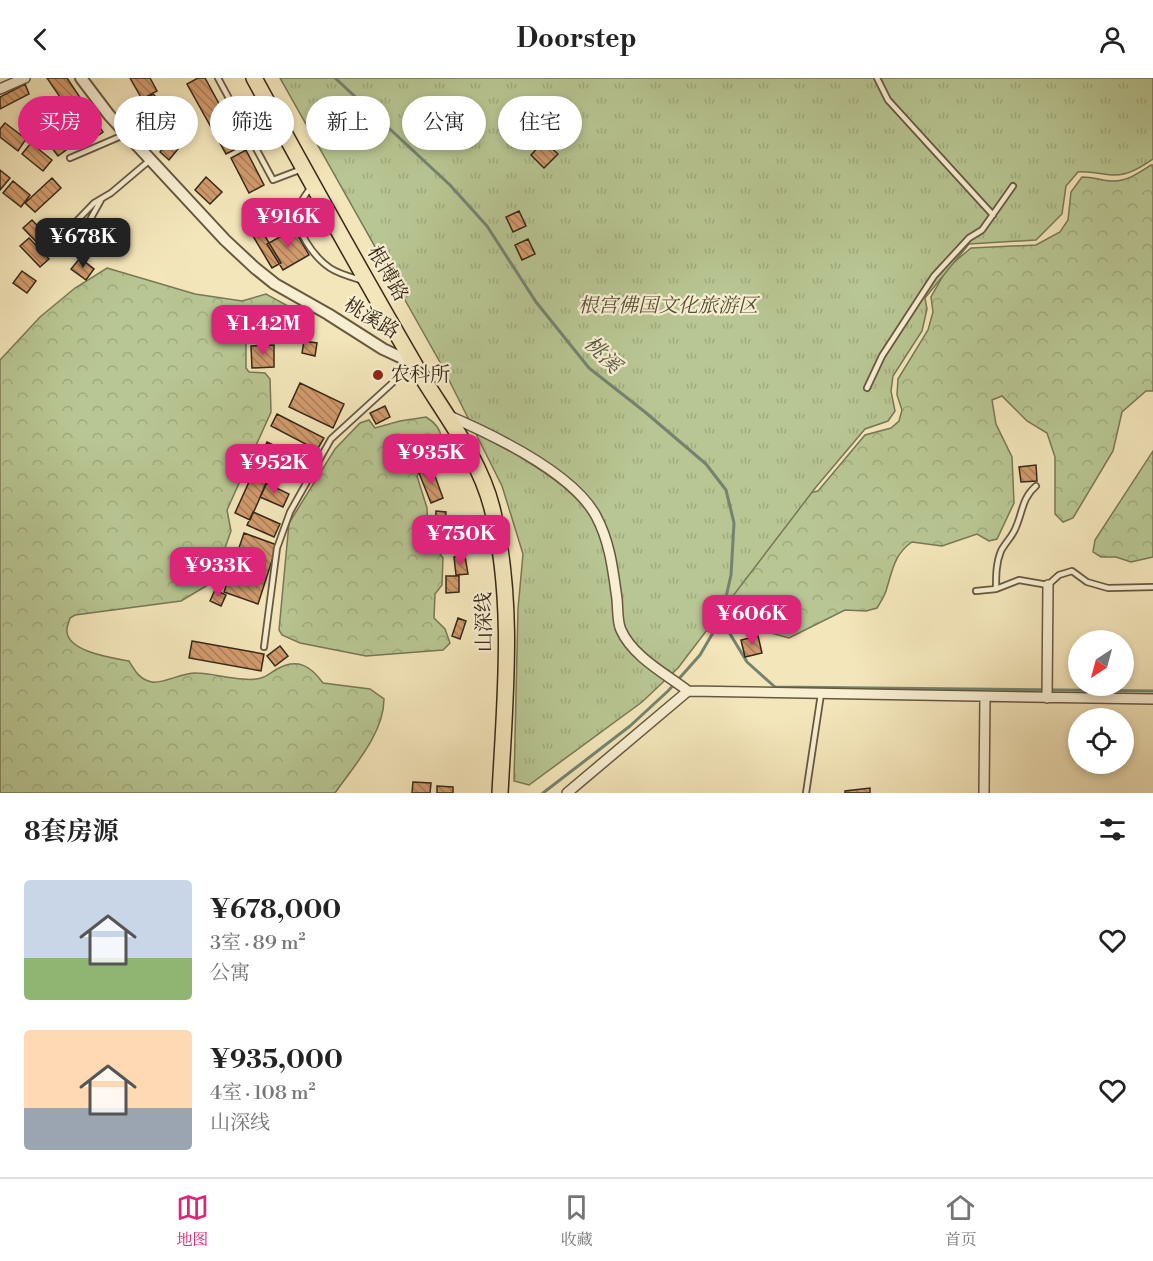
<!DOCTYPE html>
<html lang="zh">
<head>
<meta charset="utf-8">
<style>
	:root { --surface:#fff; --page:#f6f6f6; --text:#222; --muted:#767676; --line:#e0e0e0; --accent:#db2777 }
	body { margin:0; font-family:"Libre Bodoni","Noto Serif SC",serif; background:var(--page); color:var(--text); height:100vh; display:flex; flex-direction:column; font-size:22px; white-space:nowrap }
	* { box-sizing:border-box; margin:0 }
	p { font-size:20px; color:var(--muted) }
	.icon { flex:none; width:33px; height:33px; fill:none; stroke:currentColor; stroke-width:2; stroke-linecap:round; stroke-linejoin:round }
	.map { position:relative; height:715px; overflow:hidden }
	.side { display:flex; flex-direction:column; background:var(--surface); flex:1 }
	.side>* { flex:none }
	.banner { position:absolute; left:18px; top:18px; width:600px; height:54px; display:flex; gap:12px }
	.needle { width:39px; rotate:216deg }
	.controls { position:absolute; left:1068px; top:552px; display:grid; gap:12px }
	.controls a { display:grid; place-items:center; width:66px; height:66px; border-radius:50%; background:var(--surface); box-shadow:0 3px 9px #0003; font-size:30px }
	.price { position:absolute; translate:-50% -51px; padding:0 14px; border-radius:12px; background:var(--accent); color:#fff; font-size:20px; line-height:39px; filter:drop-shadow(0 2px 3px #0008) }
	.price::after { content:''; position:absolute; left:50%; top:36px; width:18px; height:14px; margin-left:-9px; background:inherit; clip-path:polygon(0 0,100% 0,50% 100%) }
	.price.on { background:#222; color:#fff }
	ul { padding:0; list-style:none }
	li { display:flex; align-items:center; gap:18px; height:150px; padding:0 24px }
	li span { display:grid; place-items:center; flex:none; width:168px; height:120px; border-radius:6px; color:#555 }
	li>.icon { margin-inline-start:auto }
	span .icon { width:72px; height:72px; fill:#fffc; stroke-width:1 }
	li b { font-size:26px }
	h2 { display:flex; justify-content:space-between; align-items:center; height:72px; padding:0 24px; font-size:26px }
	.chip { padding:0 21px; border-radius:27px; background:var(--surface); box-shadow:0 3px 9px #0003; font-size:21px; line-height:54px }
	.chip.on { background:var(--accent); color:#fff }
	header { display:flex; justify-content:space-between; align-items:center; height:78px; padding:0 24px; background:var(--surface); font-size:27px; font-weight:700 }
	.menu { display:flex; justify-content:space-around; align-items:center; height:84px; border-top:2px solid var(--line); background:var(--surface); font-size:16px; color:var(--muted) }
	.menu a { display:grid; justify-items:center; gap:3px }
	.menu .on { color:var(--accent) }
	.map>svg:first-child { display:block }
</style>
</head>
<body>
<header><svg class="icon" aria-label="back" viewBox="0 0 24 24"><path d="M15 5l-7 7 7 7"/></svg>Doorstep<svg class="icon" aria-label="person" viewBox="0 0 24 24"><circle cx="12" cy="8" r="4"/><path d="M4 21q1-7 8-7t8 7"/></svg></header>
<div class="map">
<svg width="1153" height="715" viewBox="0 0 1153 715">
	<defs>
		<pattern id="forest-crowns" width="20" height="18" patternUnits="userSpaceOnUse" patternTransform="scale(1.5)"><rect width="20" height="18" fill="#b8c693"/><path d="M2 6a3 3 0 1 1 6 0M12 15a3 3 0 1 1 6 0" fill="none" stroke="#9faa7e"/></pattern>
		<pattern id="park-tufts" width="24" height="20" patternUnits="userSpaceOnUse" patternTransform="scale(1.5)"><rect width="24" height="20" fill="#b8c693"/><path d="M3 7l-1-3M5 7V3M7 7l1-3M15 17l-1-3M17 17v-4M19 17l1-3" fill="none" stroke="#9faa7e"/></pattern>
		<pattern id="building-back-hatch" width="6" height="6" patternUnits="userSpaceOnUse" patternTransform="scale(1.5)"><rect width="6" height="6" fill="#d29b6e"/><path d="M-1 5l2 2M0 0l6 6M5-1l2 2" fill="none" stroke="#ab7e59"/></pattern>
	</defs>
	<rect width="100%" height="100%" fill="#f4e6bb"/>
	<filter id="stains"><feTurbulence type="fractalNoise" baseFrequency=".00333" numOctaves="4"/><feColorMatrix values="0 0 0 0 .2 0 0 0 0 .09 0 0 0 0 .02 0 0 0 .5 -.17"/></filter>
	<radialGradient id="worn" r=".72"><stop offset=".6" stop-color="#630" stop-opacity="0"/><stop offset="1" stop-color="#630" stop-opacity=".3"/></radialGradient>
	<path fill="url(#forest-crowns)" stroke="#787755" stroke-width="1.5" d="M1151,87H1153V313H1146L1122,334L1113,373L1073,440L1063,444L1055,436V379L1047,355L1027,343L1002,318L992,322L996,346L1012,379L1014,425L997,461L989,463L977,456L942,468L912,464C894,476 892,494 886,513C884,519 880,525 877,530L866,533L845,532L789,560L757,551L735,536L731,524L735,494L809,415L818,413L865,357L891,350L899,343L902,332L897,317L898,301L928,252L933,234L931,219L948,189L971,170L1036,167L1060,154L1068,142L1071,114L1082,99C1093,99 1101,102 1111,103C1126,104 1139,95 1151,87Z
		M107,190L195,216L242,223L266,216L290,229L284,246L287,254L285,258L246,264V290L249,294L265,295L270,301L271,334L227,432L231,453L213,504L181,523L75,537L70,540C69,544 66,550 67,554C69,574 113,580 129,583C135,593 140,602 152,604C164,606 182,594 197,595C213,595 246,605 261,600C266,599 272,594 277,591C297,580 310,587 323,605L370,611L384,621C384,655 354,688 335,715H0V282L40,239L75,210Z
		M426,339C446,351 444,367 437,386L419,394L417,398L427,430L428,455L432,464L443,480L442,507L435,516L434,540L445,551L450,565L443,572L366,578L300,565L282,557L279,552L289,445L335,371L360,345L369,342L375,350L400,343Z
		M1153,373V479L1131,484L1116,479H1101L1093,474L1095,462Z"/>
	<path fill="url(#park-tufts)" stroke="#787755" stroke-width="1.5" d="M280,0H1153V81C1141,89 1128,98 1112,97C1100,96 1090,93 1078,94L1066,108L1062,136L1036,162L969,166L925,220L927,231L922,253L893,298L891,313L895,333L888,343L865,351L816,409L678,590L642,624L529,707L514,703L518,531L523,476L502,408L441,286Z"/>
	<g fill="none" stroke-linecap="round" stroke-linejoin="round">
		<path stroke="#74836f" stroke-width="3" d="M335,0L450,107L487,148L536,224L589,290L645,334L706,386L726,412L734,445L731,497L721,541L700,577L668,613L630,648L543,715
			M721,541L747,584L775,609L1153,613"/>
	</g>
	<path fill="url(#building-back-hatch)" stroke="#372817" stroke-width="1.5" d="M47,0H67L103,54L90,63Z
		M130,0H150L157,13L142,21Z
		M198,0H205L242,68L226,76L187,6Z
		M25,6L29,16L0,31V19Z
		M153,16L158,21L133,43L128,37Z
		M159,22L193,57L184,65L151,30Z
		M37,26L70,69L58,78L25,35Z
		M159,41L169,52L154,66L144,55Z
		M5,45L26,61L18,73L0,59V51Z
		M173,58L182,66L169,82L160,74Z
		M544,63L558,76L544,90L531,77Z
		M31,65L52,82L43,93L22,76Z
		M246,72L264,107L249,115L231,80Z
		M0,92L10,100L0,112Z
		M206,99L222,114L210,126L195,112Z
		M52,100L61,110L35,134L25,125Z
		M13,103L30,117L21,129L3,115Z
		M519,133L526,148L513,154L506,139Z
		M32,142L52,163L43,171L23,150Z
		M256,143L281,185L272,190L247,148Z
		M294,151L309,177L283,192L267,166Z
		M29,160L49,181L40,189L20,168Z
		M528,161L535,176L522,182L515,167Z
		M80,180L94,191L86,202L71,191Z
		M22,193L36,203L27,215L13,205Z
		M293,235L306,244L298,255L285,246Z
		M304,263L317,265L315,278L302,275Z
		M274,267V289L252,290L251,268Z
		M300,305L344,326L333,350L289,329Z
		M385,328L390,339L376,346L370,335Z
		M277,336L324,360L317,372L271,348Z
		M267,364L282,371L250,442L235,435Z
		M282,371L304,381L298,394L276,384Z
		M1036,387L1037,403L1021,404L1019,389Z
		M432,390L443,420L431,425L419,395Z
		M266,405L289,416L283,429L260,419Z
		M436,433L446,434L445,451L435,450Z
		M253,434L280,446L274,459L247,447Z
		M244,455L277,467L258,526L224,514Z
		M465,478L468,496L456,497L454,479Z
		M446,498H459V514L446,515Z
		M215,512L226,517L221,528L210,523Z
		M458,540L466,543L460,561L452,558Z
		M758,558L762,575L745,579L741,562Z
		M192,563L264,576L261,593L189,580Z
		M280,568L288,578L275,588L267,578Z
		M413,704L431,705L430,715H412Z
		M437,708L453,709V715H437Z
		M870,710V715H845V713Z"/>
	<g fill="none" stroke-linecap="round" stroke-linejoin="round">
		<g stroke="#665840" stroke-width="8">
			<path id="service" d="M218,0L273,102L302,91
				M877,0L888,22L993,137
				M70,80L126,56
				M311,109C307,115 301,122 299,129C292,150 314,179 330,190C339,196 351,199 361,202
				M66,154L94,125L111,115L150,82
				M63,174L86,149L101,122
				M867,310L882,278L934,198L969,160L982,152L1013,108
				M996,511C996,498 996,485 1001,473C1005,465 1013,458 1016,449C1023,433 1022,420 1036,408
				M976,513L996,511L1019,502L1048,507L1059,497L1072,493L1087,504L1108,510L1153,509
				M264,569L277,470L290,434L331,361L412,287
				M806,715L821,616"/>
		</g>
		<g stroke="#665840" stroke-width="12">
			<path id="minor" d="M0,11L25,0
				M447,337C491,356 573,395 596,438C610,464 613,492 617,521C618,530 617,544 621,552C633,579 666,596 688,613L1153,621
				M1047,620L1048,507
				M567,715L688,613
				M984,715L985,619"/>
		</g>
		<g stroke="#665840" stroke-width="14">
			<path id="tertiary" d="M81,0L109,37L225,162L255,190L275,206L328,236L383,271L413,285"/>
		</g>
		<g stroke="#372817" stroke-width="18">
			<path id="trunk" d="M254,0C306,95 358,189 412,282C439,330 478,375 492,430C515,523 505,620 500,715"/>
		</g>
		<use href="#service" stroke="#f8efd3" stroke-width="4.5"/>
		<use href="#minor" stroke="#f8efd3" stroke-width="9"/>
		<use href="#tertiary" stroke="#f8efd3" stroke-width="10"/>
		<use href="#trunk" stroke="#f4e6bb" stroke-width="15"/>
	</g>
	<circle fill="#8f2418" stroke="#f8efd3" stroke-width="2" cx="378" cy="297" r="6"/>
	<g text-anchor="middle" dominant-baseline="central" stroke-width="4.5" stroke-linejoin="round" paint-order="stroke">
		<g font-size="20" fill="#372817" stroke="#f8efd3">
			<text transform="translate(387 196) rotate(60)">根博路</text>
			<text transform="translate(371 241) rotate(31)">桃溪路</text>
			<text transform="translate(485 544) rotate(-91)">山深线</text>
		</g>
		<g font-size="20" font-style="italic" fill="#575036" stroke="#f8efd3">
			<text x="668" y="228">根宫佛国文化旅游区</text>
		</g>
		<g font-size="20" fill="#372817" stroke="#f8efd3" text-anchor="start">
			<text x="390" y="297">农科所</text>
		</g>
		<g font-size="21" font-style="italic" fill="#565643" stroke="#f8efd3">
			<text transform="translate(602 277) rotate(45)">桃溪</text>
		</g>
	</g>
	<rect width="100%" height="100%" filter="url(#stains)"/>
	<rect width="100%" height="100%" fill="url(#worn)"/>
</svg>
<div class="controls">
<a><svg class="needle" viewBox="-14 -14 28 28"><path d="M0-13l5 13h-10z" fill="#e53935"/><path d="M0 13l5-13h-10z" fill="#767676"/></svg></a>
<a><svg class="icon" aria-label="locate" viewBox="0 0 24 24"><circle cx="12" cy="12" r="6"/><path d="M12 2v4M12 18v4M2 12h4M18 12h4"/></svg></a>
</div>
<b class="price" style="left:288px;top:171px">¥916K</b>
<b class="price on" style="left:83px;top:191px">¥678K</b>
<b class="price" style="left:263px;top:278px">¥1.42M</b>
<b class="price" style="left:431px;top:407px">¥935K</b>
<b class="price" style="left:274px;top:417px">¥952K</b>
<b class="price" style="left:461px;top:488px">¥750K</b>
<b class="price" style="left:218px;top:520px">¥933K</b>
<b class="price" style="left:752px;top:568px">¥606K</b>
<div class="banner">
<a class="chip on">买房</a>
<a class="chip">租房</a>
<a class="chip">筛选</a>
<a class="chip">新上</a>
<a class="chip">公寓</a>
<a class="chip">住宅</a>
</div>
</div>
<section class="side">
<h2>8套房源<svg class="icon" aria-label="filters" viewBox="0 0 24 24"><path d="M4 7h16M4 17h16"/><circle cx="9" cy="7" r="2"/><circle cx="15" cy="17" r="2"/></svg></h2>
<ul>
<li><span style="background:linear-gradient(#c9d6e8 65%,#8fb573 0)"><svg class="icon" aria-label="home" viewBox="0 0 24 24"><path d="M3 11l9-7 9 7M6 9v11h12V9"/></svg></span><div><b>¥678,000</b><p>3室 · 89 m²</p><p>公寓</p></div><svg class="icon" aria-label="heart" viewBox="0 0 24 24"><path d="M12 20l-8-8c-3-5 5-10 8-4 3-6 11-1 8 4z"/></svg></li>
<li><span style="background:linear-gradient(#ffd9b3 65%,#9aa5b1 0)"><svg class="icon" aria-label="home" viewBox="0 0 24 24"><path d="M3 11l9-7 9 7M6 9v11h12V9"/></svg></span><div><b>¥935,000</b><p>4室 · 108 m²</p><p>山深线</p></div><svg class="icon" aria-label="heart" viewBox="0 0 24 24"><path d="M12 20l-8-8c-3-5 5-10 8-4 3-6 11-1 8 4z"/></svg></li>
</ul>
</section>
<nav class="menu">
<a class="on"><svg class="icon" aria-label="map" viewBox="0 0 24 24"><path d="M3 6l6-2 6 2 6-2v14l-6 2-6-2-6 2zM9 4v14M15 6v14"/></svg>地图</a>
<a><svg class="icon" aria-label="saved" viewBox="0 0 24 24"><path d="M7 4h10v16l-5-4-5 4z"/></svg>收藏</a>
<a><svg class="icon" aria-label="home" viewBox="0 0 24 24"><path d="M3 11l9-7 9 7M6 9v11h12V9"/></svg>首页</a>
</nav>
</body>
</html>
